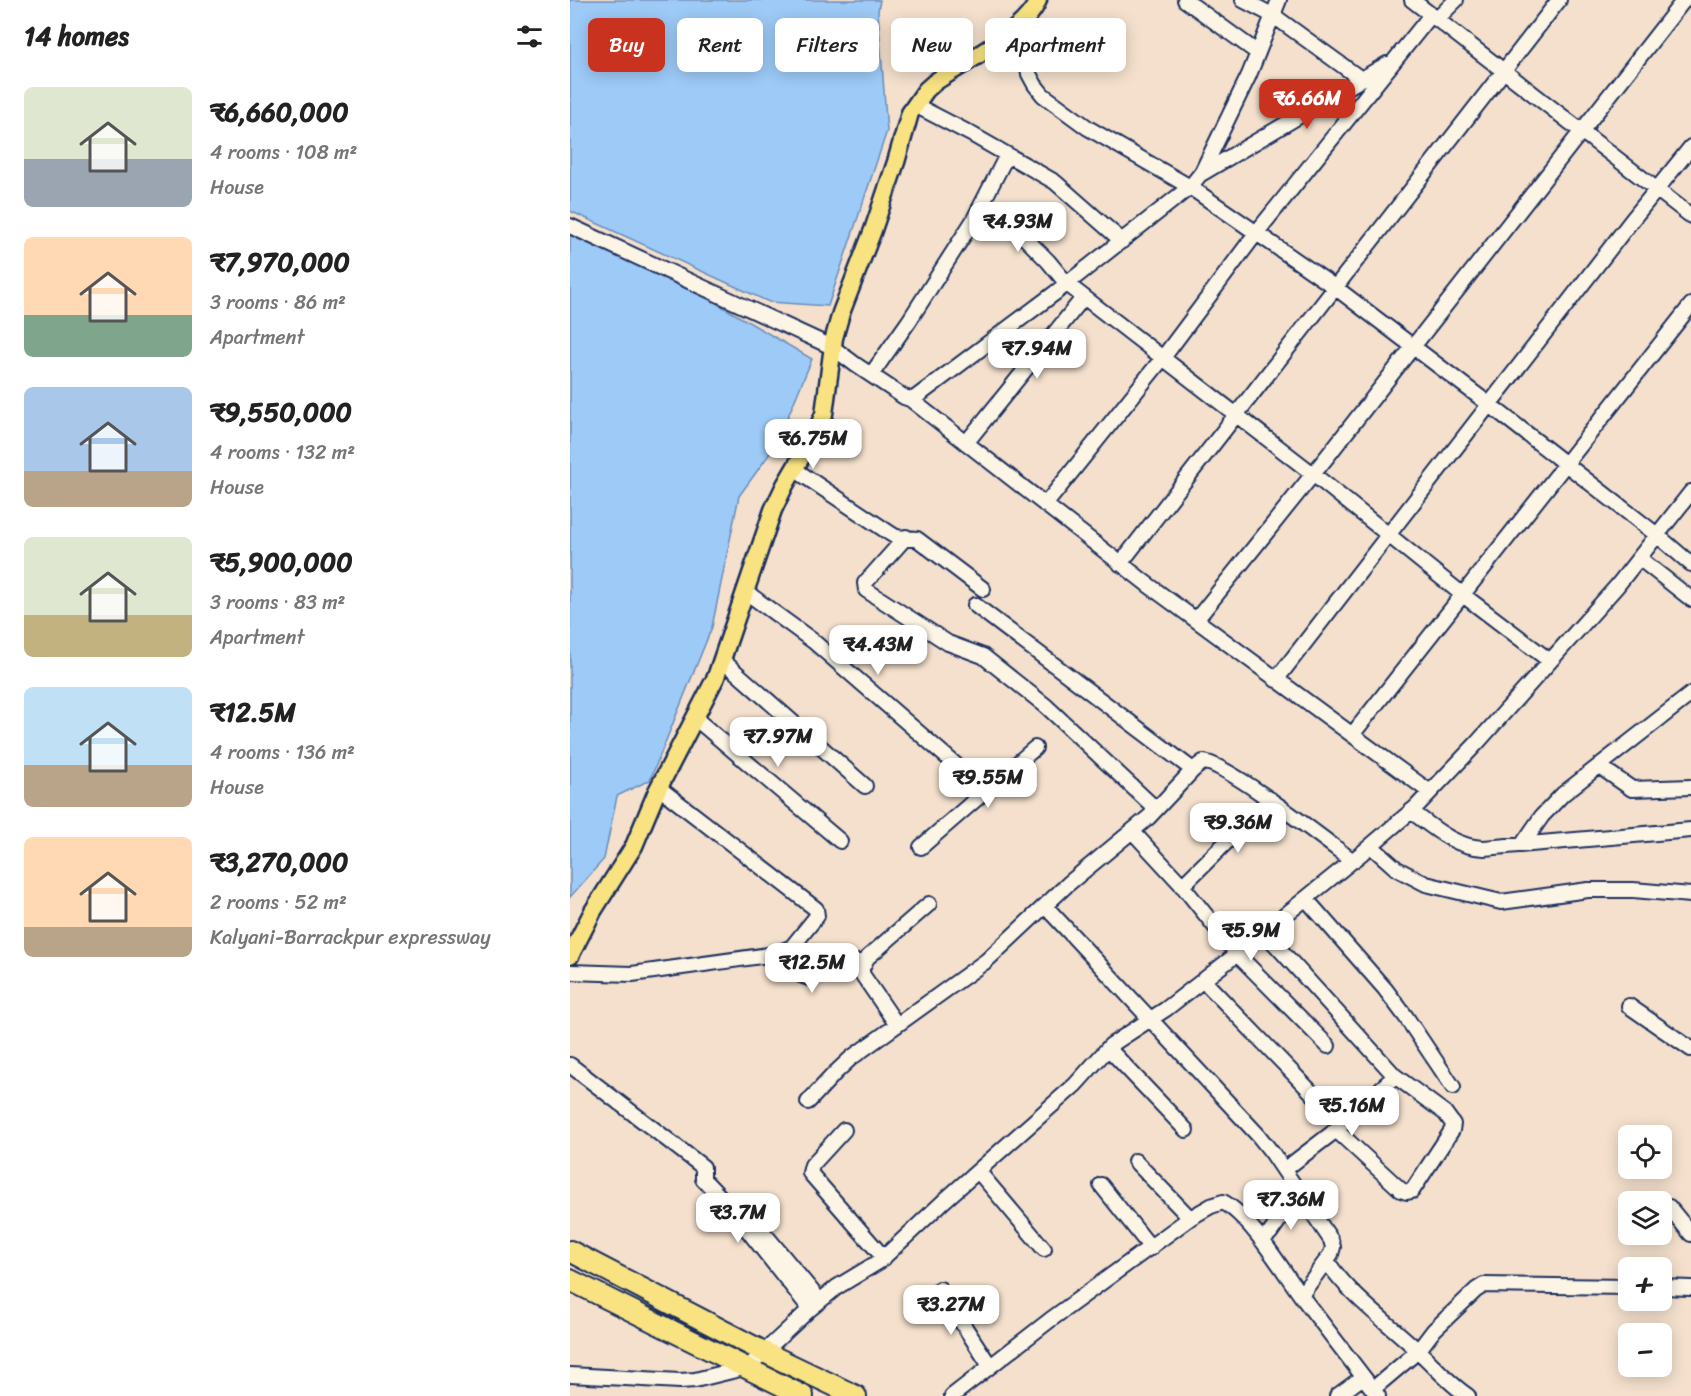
<!DOCTYPE html>
<html lang="en">
<head>
<meta charset="utf-8">
<style>
	:root { --surface:#fff; --page:#f6f6f6; --text:#222; --muted:#767676; --accent:#c8321e }
	body { margin:0; font-family:Sriracha,sans-serif; background:var(--page); color:var(--text); height:100vh; display:flex; flex-direction:column; font-size:22px; white-space:nowrap }
	* { box-sizing:border-box; margin:0 }
	p { font-size:20px; color:var(--muted) }
	.icon { flex:none; width:33px; height:33px; fill:none; stroke:currentColor; stroke-width:2; stroke-linecap:round; stroke-linejoin:round }
	.map { position:relative; flex:1; overflow:hidden }
	.side { display:flex; flex-direction:column; background:var(--surface); width:570px }
	.side>* { flex:none }
	.banner { position:absolute; left:18px; top:18px; width:570px; height:54px; display:flex; gap:12px }
	.tools { position:absolute; left:1048px; top:1125px; display:grid; gap:12px }
	.tools a { display:grid; place-items:center; width:54px; height:54px; border-radius:9px; background:var(--surface); box-shadow:0 3px 15px #0003; font-size:30px }
	.price { position:absolute; translate:-50% -51px; padding:0 14px; border-radius:12px; background:#fff; color:#222; font-size:20px; line-height:39px; filter:drop-shadow(0 2px 3px #0008) }
	.price::after { content:''; position:absolute; left:50%; top:36px; width:18px; height:14px; margin-left:-9px; background:inherit; clip-path:polygon(0 0,100% 0,50% 100%) }
	.price.selected { background:var(--accent); color:#fff }
	ul { padding:0; list-style:none }
	li { display:flex; align-items:center; gap:18px; height:150px; padding:0 24px }
	li span { display:grid; place-items:center; flex:none; width:168px; height:120px; border-radius:9px; color:#555 }
	li>.icon { margin-inline-start:auto }
	span .icon { width:72px; height:72px; fill:#fffc; stroke-width:1 }
	li b { font-size:26px }
	h2 { display:flex; justify-content:space-between; align-items:center; height:72px; padding:0 24px; font-size:26px }
	.tag { padding:0 21px; border-radius:9px; background:var(--surface); box-shadow:0 3px 15px #0003; font-size:21px; line-height:54px }
	.tag.selected { background:var(--accent); color:#fff }
	main { display:flex; flex:1; min-height:0 }
	.map>svg:first-child { display:block }
</style>
</head>
<body>
<main>
<section class="side">
<h2>14 homes<svg class="icon" aria-label="filters" viewBox="0 0 24 24"><path d="M4 7h16M4 17h16"/><circle cx="9" cy="7" r="2"/><circle cx="15" cy="17" r="2"/></svg></h2>
<ul>
<li><span style="background:linear-gradient(#dfe7d0 60%,#9aa5b1 0)"><svg class="icon" aria-label="home" viewBox="0 0 24 24"><path d="M3 11l9-7 9 7M6 9v11h12V9"/></svg></span><div><b>₹6,660,000</b><p>4 rooms · 108 m²</p><p>House</p></div></li>
<li><span style="background:linear-gradient(#ffd9b3 65%,#7fa58c 0)"><svg class="icon" aria-label="home" viewBox="0 0 24 24"><path d="M3 11l9-7 9 7M6 9v11h12V9"/></svg></span><div><b>₹7,970,000</b><p>3 rooms · 86 m²</p><p>Apartment</p></div></li>
<li><span style="background:linear-gradient(#a9c7e8 70%,#b9a48a 0)"><svg class="icon" aria-label="home" viewBox="0 0 24 24"><path d="M3 11l9-7 9 7M6 9v11h12V9"/></svg></span><div><b>₹9,550,000</b><p>4 rooms · 132 m²</p><p>House</p></div></li>
<li><span style="background:linear-gradient(#dfe7d0 65%,#c2b280 0)"><svg class="icon" aria-label="home" viewBox="0 0 24 24"><path d="M3 11l9-7 9 7M6 9v11h12V9"/></svg></span><div><b>₹5,900,000</b><p>3 rooms · 83 m²</p><p>Apartment</p></div></li>
<li><span style="background:linear-gradient(#bfe0f5 65%,#b9a48a 0)"><svg class="icon" aria-label="home" viewBox="0 0 24 24"><path d="M3 11l9-7 9 7M6 9v11h12V9"/></svg></span><div><b>₹12.5M</b><p>4 rooms · 136 m²</p><p>House</p></div></li>
<li><span style="background:linear-gradient(#ffd9b3 75%,#b9a48a 0)"><svg class="icon" aria-label="home" viewBox="0 0 24 24"><path d="M3 11l9-7 9 7M6 9v11h12V9"/></svg></span><div><b>₹3,270,000</b><p>2 rooms · 52 m²</p><p>Kalyani-Barrackpur expressway</p></div></li>
</ul>
</section>
<div class="map">
<svg width="1121" height="1396" viewBox="0 0 1121 1396">
	<rect width="100%" height="100%" fill="#f4e0cd"/>
	<filter id="ink" filterUnits="userSpaceOnUse"><feTurbulence type="fractalNoise" baseFrequency=".0167" numOctaves="2"/><feDisplacementMap in="SourceGraphic" scale="12" xChannelSelector="R" yChannelSelector="G"/><feConvolveMatrix kernelMatrix="1 2 1 2 8 2 1 2 1" color-interpolation-filters="sRGB"/></filter>
	<g filter="url(#ink)">
		<path fill="#9dcaf7" stroke="#698cba" stroke-width="1.5" d="M0,0H310L308,11L317,131L258,306L199,302L0,211Z
			M0,234L117,286L242,359L206,445L169,496L142,627L80,780L47,796L34,859L0,897Z"/>
		<g fill="none" stroke-linecap="round" stroke-linejoin="round">
			<g stroke="#1b2f5e" stroke-width="18">
				<path id="minor" d="M615,0L688,53
					M673,0L704,16L791,79
					M842,0L1121,216
					M867,19L886,0
					M451,24L459,74L465,85L473,95L518,128L620,187L766,288L920,405L1087,535L1121,564
					M345,105L401,134L485,182L552,241
					M631,174L817,64
					M409,210L452,235L478,261L497,284L743,474L893,595L980,661
					M0,226L262,347L286,365L334,397L340,399L345,398L485,293L620,187L632,172L679,75L709,0
					M301,375L339,321L403,221L437,155
					M340,399L577,584L860,792
					M396,443L513,298
					M224,469L321,534L326,537L347,539L413,589
					M475,505L592,359L687,232L861,15
					M336,537L295,583L296,590L378,643L413,656L476,706L586,809
					M1069,558L1121,599
					M550,564L989,0
					M176,592L243,641L416,791
					M405,605L623,770
					M626,620L756,458L1114,0
					M152,660L295,786
					M706,680L1062,220L1121,147
					M126,719L270,841
					M782,735L1121,305
					M1029,766L1062,789L1121,787
					M841,811C864,828 884,847 914,848L1121,830
					M562,831L611,884L667,954L758,1046
					M952,845L972,816L993,794L1121,694
					M801,846L827,869L856,884L931,902L1018,890H1063L1121,895
					M351,847L465,748
					M612,886L700,799
					M736,899L815,989L836,1017L883,1087
					M475,906L688,1135L703,1154L761,1240L763,1247L761,1254L731,1295
					M694,932L825,1076L875,1113L883,1124L882,1130L842,1191L837,1192L831,1190L766,1130
					M206,954L231,975L239,978C263,968 266,961 294,962
					M0,972L62,974L206,954L222,947L247,916L246,909L89,788
					M633,980L748,1099
					M1059,1006L1121,1049
					M327,1025L292,974V968L297,958L359,904
					M538,1048L616,1130
					M0,1065L133,1167V1179L157,1204L240,1309
					M238,1102L265,1073L281,1058L416,961L498,884L579,817L623,770L633,762C655,762 759,843 783,861
					M274,1130L242,1165L240,1173L314,1258
					M565,1161L620,1218
					M714,1170L761,1134L825,1076
					M408,1171L474,1249
					M531,1185L581,1248
					M1099,1207L1121,1234
					M188,1226L250,1301
					M691,1240L700,1233L712,1216L734,1199
					M756,1260C780,1296 815,1320 846,1349C864,1365 878,1383 898,1396
					M1092,1287L1121,1288
					M370,1289L420,1366
					M0,1375L110,1381L125,1380L178,1367L240,1309L267,1287L310,1261L375,1200L505,1085L541,1045L596,1009L667,954L792,853L846,807L907,743L1047,586L1121,492
					M803,1389L848,1351L864,1330L906,1290L914,1285L1059,1287
					M382,1396L480,1320L620,1218L641,1206L653,1202C680,1216 713,1271 732,1297C757,1330 783,1363 808,1396
					M767,1396L793,1377"/>
			</g>
			<g stroke="#1b2f5e" stroke-width="21">
				<path id="major" d="M0,956L23,911L64,846L87,791L146,677L203,510L215,485L246,432L254,414L264,338L271,313L303,230L326,162L340,113L356,90L365,82C393,63 457,31 468,0"/>
			</g>
			<g stroke="#1b2f5e" stroke-width="24">
				<path id="highway" d="M0,1251L194,1352L286,1396
					M0,1280L233,1396"/>
			</g>
			<use href="#minor" stroke="#fcf5e5" stroke-width="14"/>
			<use href="#major" stroke="#f8e281" stroke-width="16"/>
			<use href="#highway" stroke="#f8e281" stroke-width="20"/>
		</g>
	</g>
</svg>
<div class="tools">
<a><svg class="icon" aria-label="locate" viewBox="0 0 24 24"><circle cx="12" cy="12" r="6"/><path d="M12 2v4M12 18v4M2 12h4M18 12h4"/></svg></a>
<a><svg class="icon" aria-label="layers" viewBox="0 0 24 24"><path d="M12 4l9 5-9 5-9-5zM3 14l9 5 9-5"/></svg></a>
<a>+</a>
<a>−</a>
</div>
<b class="price selected" style="left:737px;top:130px">₹6.66M</b>
<b class="price" style="left:448px;top:253px">₹4.93M</b>
<b class="price" style="left:467px;top:380px">₹7.94M</b>
<b class="price" style="left:243px;top:470px">₹6.75M</b>
<b class="price" style="left:308px;top:676px">₹4.43M</b>
<b class="price" style="left:208px;top:768px">₹7.97M</b>
<b class="price" style="left:418px;top:809px">₹9.55M</b>
<b class="price" style="left:668px;top:854px">₹9.36M</b>
<b class="price" style="left:681px;top:962px">₹5.9M</b>
<b class="price" style="left:242px;top:994px">₹12.5M</b>
<b class="price" style="left:782px;top:1137px">₹5.16M</b>
<b class="price" style="left:721px;top:1231px">₹7.36M</b>
<b class="price" style="left:168px;top:1244px">₹3.7M</b>
<b class="price" style="left:381px;top:1336px">₹3.27M</b>
<div class="banner">
<a class="tag selected">Buy</a>
<a class="tag">Rent</a>
<a class="tag">Filters</a>
<a class="tag">New</a>
<a class="tag">Apartment</a>
</div>
</div>
</main>
</body>
</html>
